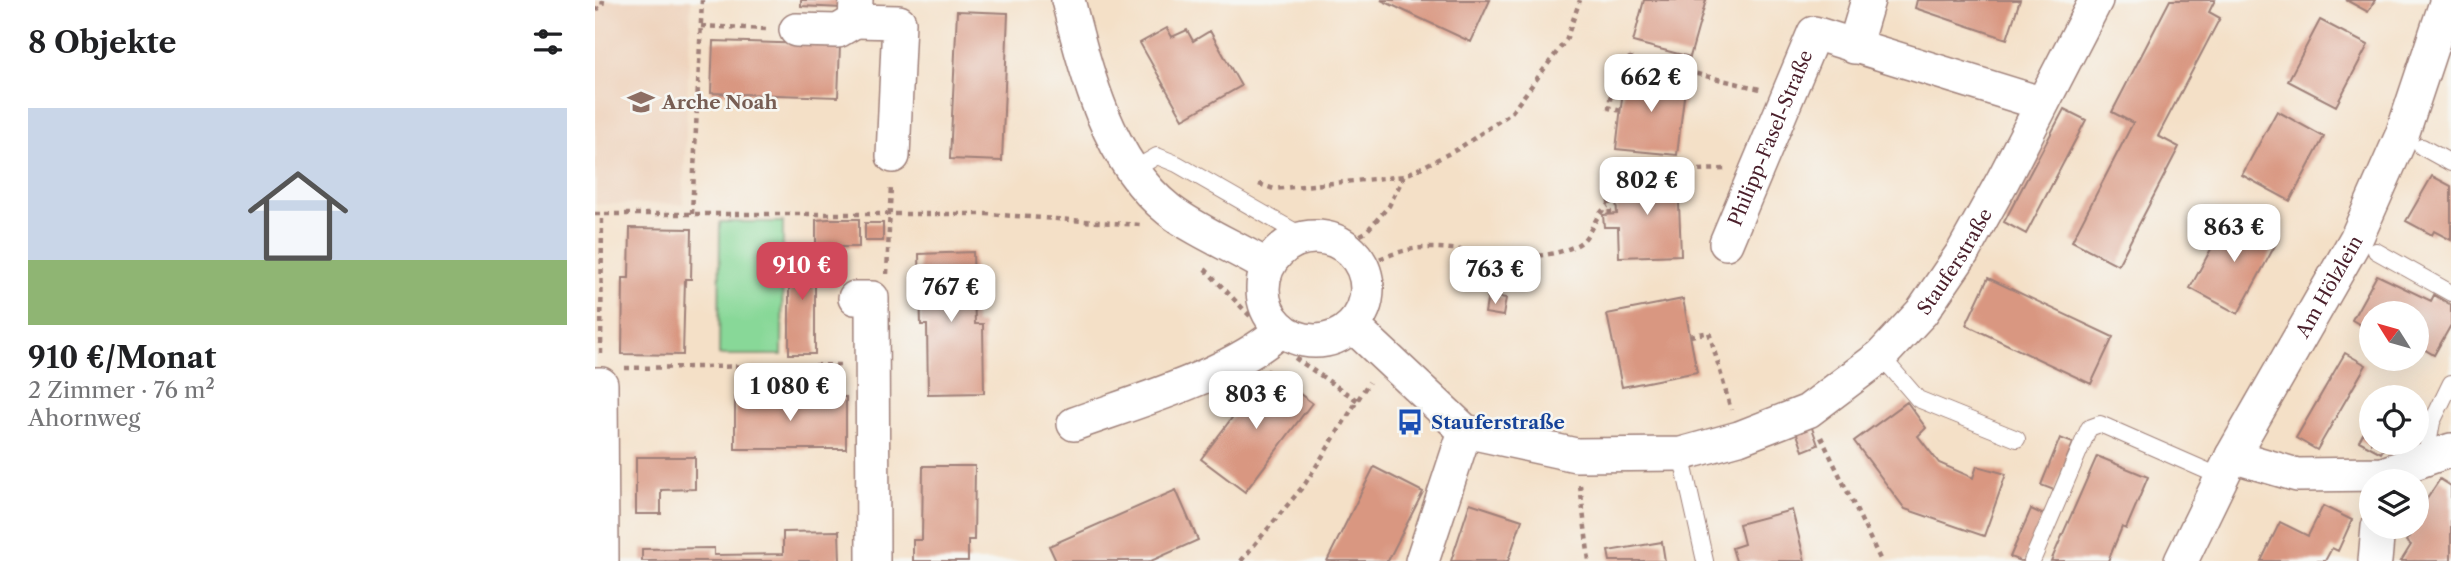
<!DOCTYPE html>
<html lang="de">
<head>
<meta charset="utf-8">
<style>
	:root { --surface:#fff; --page:#f2f2f2; --text:#202124; --muted:#757577; --accent:#d1495b }
	body { margin:0; font-family:"Libre Caslon Text",serif; background:var(--page); color:var(--text); height:100vh; display:flex; flex-direction:column; font-size:26px; white-space:nowrap }
	* { box-sizing:border-box; margin:0 }
	p { font-size:23px; color:var(--muted) }
	.icon { flex:none; width:38px; height:38px; fill:none; stroke:currentColor; stroke-width:2; stroke-linecap:round; stroke-linejoin:round }
	.map { position:relative; flex:1; overflow:hidden }
	.details { display:flex; flex-direction:column; background:var(--surface); width:595px }
	.details>* { flex:none }
	.needle { width:46px; rotate:307deg }
	.controls { position:absolute; left:1764px; top:301px; display:grid; gap:14px }
	.controls a { display:grid; place-items:center; width:70px; height:70px; border-radius:50%; background:var(--surface); box-shadow:0 7px 28px #0002; font-size:35px }
	.price { position:absolute; translate:-50% -60px; padding:0 16px; border-radius:14px; background:#fff; color:#222; font-size:23px; line-height:46px; filter:drop-shadow(0 2px 4px #0008) }
	.price::after { content:''; position:absolute; left:50%; top:42px; width:21px; height:16px; margin-left:-10px; background:inherit; clip-path:polygon(0 0,100% 0,50% 100%) }
	.price.on { background:var(--accent); color:#fff }
	ul { padding:0; list-style:none }
	li { display:grid; align-content:center; gap:14px; height:371px; padding:0 28px }
	li span { display:grid; place-items:center; height:217px; border-radius:0px; color:#555 }
	li>.icon { margin-inline-start:auto }
	span .icon { width:126px; height:126px; fill:#fffc; stroke-width:1 }
	li b { font-size:30px }
	h2 { display:flex; justify-content:space-between; align-items:center; height:84px; padding:0 28px; font-size:30px }
	main { display:flex; flex:1; min-height:0 }
	.map>svg:first-child { display:block }
</style>
</head>
<body>
<main>
<section class="details">
<h2>8 Objekte<svg class="icon" aria-label="filters" viewBox="0 0 24 24"><path d="M4 7h16M4 17h16"/><circle cx="9" cy="7" r="2"/><circle cx="15" cy="17" r="2"/></svg></h2>
<ul>
<li><span style="background:linear-gradient(#c9d6e8 70%,#8fb573 0)"><svg class="icon" aria-label="home" viewBox="0 0 24 24"><path d="M3 11l9-7 9 7M6 9v11h12V9"/></svg></span><div><b>910 €/Monat</b><p>2 Zimmer · 76 m²</p><p>Ahornweg</p></div></li>
</ul>
</section>
<div class="map">
<svg width="1856" height="561" viewBox="0 0 1856 561">
	<rect width="100%" height="100%" fill="#f6f6f2"/>
	<filter id="ink" filterUnits="userSpaceOnUse"><feTurbulence type="fractalNoise" baseFrequency=".0143" numOctaves="2"/><feDisplacementMap in="SourceGraphic" scale="14" xChannelSelector="R" yChannelSelector="G"/><feConvolveMatrix kernelMatrix="1 2 1 2 8 2 1 2 1" color-interpolation-filters="sRGB"/></filter>
	<filter id="wash" filterUnits="userSpaceOnUse"><feTurbulence type="fractalNoise" baseFrequency=".00686" numOctaves="4" result="noise"/><feDisplacementMap in="SourceGraphic" scale="28" xChannelSelector="R" yChannelSelector="G"/><feGaussianBlur stdDeviation="1.57" result="paint"/><feColorMatrix in="noise" values="0 0 0 0 0 0 0 0 0 0 0 0 0 0 0 0 0 1.4 0 .05"/><feComposite in="paint" operator="in"/></filter>
	<g filter="url(#wash)">
		<rect width="100%" height="100%" fill="#f4e0c7"/>
		<path fill="#eed1ba" d="M0,0H96L88,204H0Z"/>
		<path fill="#88d898" stroke="#697c62" stroke-width="2" d="M125,222H188L187,355H124Z"/>
		<g id="blocks">
			<path fill="#d99781" d="M206,0H247V8L206,6Z
				M786,0H895L876,42Z
				M1049,0H1111L1095,57L1038,42Z
				M1322,0H1425L1412,39L1320,8Z
				M1575,0H1620L1614,12L1625,18L1563,136L1584,147L1523,265L1477,241L1538,123L1517,112Z
				M1751,0H1780L1773,12Z
				M362,11L413,13L407,161L355,159Z
				M1725,20L1773,45L1741,106L1693,81Z
				M572,28L577,37L592,30L598,41L615,31L646,86L588,119L545,43Z
				M118,41L245,45L243,97L116,93Z
				M1030,73L1091,80L1082,155L1021,149Z
				M1469,109L1491,120L1431,234L1409,222Z
				M1682,111L1729,137L1695,201L1647,175Z
				M1837,176L1856,186V240L1839,231L1837,235L1811,221Z
				M1083,178L1086,255L1024,257L1023,227H1009L1008,215L1022,214L1020,180Z
				M1635,214L1683,240L1643,314L1595,288Z
				M234,219H264V247H221V220Z
				M270,223H288V241H270Z
				M35,228L97,229L96,279H90L88,355L27,354L28,278H34Z
				M194,249H220V354H194Z
				M378,252L380,324H388L389,393L333,394L332,325H326L324,254Z
				M1782,275L1836,301L1839,295L1856,305V325L1839,355L1822,345V313H1776V331L1757,320Z
				M1393,278L1518,337L1496,384L1371,325Z
				M893,295L911,298L908,316L890,313Z
				M1088,299L1102,372L1027,387L1012,314Z
				M1750,353L1771,365L1722,450L1701,438Z
				M673,370L717,403L650,492L606,459Z
				M1797,384L1820,397H1789Z
				M140,397H251V449H140Z
				M1312,402L1331,428L1323,436L1344,463L1378,478L1382,466L1411,474L1389,536L1310,509L1259,441Z
				M1776,419V443H1792L1786,453L1764,441Z
				M1216,425L1223,445L1208,451L1201,431Z
				M1465,438L1478,443L1459,490L1446,485Z
				M1502,456L1553,477L1531,529L1527,527L1513,561H1456Z
				M41,457H100V489L66,490V514H41Z
				M328,466H380L379,540H373V561H318V540H327Z
				M779,467L828,492L793,561H732Z
				M1845,479L1856,486V561H1806L1816,545L1811,541L1831,511L1826,508Z
				M581,490L603,540L556,561H461L454,546Z
				M875,503L927,520L913,561H856Z
				M1728,506L1757,520L1743,551L1737,548L1730,561H1666L1685,522L1713,536Z
				M1436,509L1449,515L1429,561H1425L1415,557Z
				M1197,510L1210,561H1141L1137,548L1149,544L1144,524Z
				M244,531L245,561H47V549L119,548V555L188,554V532Z
				M1067,542L1070,561H1015L1013,551Z"/>
		</g>
	</g>
	<g filter="url(#ink)">
		<use href="#blocks" fill-opacity="0" stroke="#9f8079" stroke-width="2"/>
		<g fill="none" stroke-linecap="round" stroke-linejoin="round">
			<g stroke="#9f8079" stroke-width="18">
				<path id="service" d="M1827,147L1856,163
					M538,170L562,156L582,164L711,238
					M1781,251L1856,293
					M1286,356L1323,399L1422,439
					M1086,454L1110,561
					M1830,461L1837,422L1856,383
					M1437,561L1494,428L1505,424L1626,477"/>
			</g>
			<g stroke="#9f8079" stroke-width="36">
				<g id="minor">
					<path d="M261,0L260,21L304,22L298,156"/>
					<path d="M473,0C490,71 514,163 574,210C601,231 642,248 672,266"/>
					<path d="M201,30L243,31L260,21"/>
					<path d="M1259,47L1273,0"/>
					<circle cx="720" cy="289" r="52"/>
					<path id="s1" d="M1131,243L1219,33L1445,103"/>
					<path d="M260,298H277L278,561"/>
					<path id="s2" d="M758,326L870,431L981,455L1086,454L1144,438L1213,411L1286,356L1327,312L1368,252L1408,180L1501,0"/>
					<path d="M0,384H6L7,561"/>
					<path d="M479,424C543,401 636,375 686,330"/>
					<path d="M1637,456L1702,475L1788,474L1856,450"/>
					<path d="M827,561L870,431"/>
					<path id="s3" d="M1586,561L1637,456L1761,239L1807,135L1852,0"/>
					<path d="M1780,561L1783,527"/>
				</g>
			</g>
			<path stroke="#9f8079" stroke-width="4.5" stroke-dasharray="5 5" stroke-linecap="butt" d="M0,10L7,7L8,0
				M106,26L172,29
				M1026,111L1014,108L1019,67L1035,58L1165,89
				M664,184L679,189L809,176
				M0,214H392L545,225
				M97,214L107,0
				M1015,215L1012,179L1022,173L1130,169
				M748,245L771,232L794,206L809,176L863,149L916,113L971,40L985,0
				M766,265C786,259 809,248 829,248C880,246 930,269 980,246C997,239 998,215 1013,206
				M610,269L655,316
				M292,274L296,185
				M1095,336L1114,332L1136,410
				M6,354L7,214
				M700,358L763,401
				M30,368L249,365
				M1226,437L1286,561
				M985,485L994,561
				M646,561L710,484L774,382"/>
			<use href="#service" stroke="#fff" stroke-width="16"/>
			<use href="#minor" stroke="#fff" stroke-width="33"/>
		</g>
	</g>
	<defs>
		<g id="school-bare" transform="scale(2.1)"><path d="M0-5L7-2L0 1L-7-2ZM-4 1L0 2.5L4 1V4Q0 6-4 4Z" fill="#8d6e63" stroke="#f6f6f2" stroke-width="2.5" paint-order="stroke"/></g>
		<g id="bus-bare" transform="scale(2.1)"><path d="M-5-6H5V4H4V6H2V4H-2V6H-4V4H-5ZM-3.5-4V0h7V-4ZM-3.5 1.2v1.5H-2V1.2ZM2 1.2v1.5H3.5V1.2Z" fill="#1a4fb4" stroke="#f6f6f2" stroke-width="2.5" paint-order="stroke"/></g>
	</defs>
	<g fill-rule="evenodd">
		<use href="#school-bare" x="46" y="102"/>
		<use href="#bus-bare" x="815" y="422"/>
	</g>
	<g text-anchor="middle" dominant-baseline="central" stroke-width="5" stroke-linejoin="round" paint-order="stroke">
		<g font-size="19" font-weight="bold" fill="#785e54" stroke="#f6f6f2" text-anchor="start">
			<text x="67" y="102">Arche Noah</text>
		</g>
		<g font-size="19" fill="#4a1f2b" stroke="#f6f6f2">
			<text stroke="none"><textPath href="#s1" startOffset="114">Philipp-Fasel-Straße</textPath></text>
			<text stroke="none"><textPath href="#s2" startOffset="718">Stauferstraße</textPath></text>
			<text stroke="none"><textPath href="#s3" startOffset="312">Am Hölzlein</textPath></text>
		</g>
		<g font-size="19" font-weight="bold" fill="#164399" stroke="#f6f6f2" text-anchor="start">
			<text x="836" y="422">Stauferstraße</text>
		</g>
	</g>
</svg>
<div class="controls">
<a><svg class="needle" viewBox="-14 -14 28 28"><path d="M0-13l5 13h-10z" fill="#e53935"/><path d="M0 13l5-13h-10z" fill="#757577"/></svg></a>
<a><svg class="icon" aria-label="locate" viewBox="0 0 24 24"><circle cx="12" cy="12" r="6"/><path d="M12 2v4M12 18v4M2 12h4M18 12h4"/></svg></a>
<a><svg class="icon" aria-label="layers" viewBox="0 0 24 24"><path d="M12 4l9 5-9 5-9-5zM3 14l9 5 9-5"/></svg></a>
</div>
<b class="price" style="left:1056px;top:114px">662 €</b>
<b class="price" style="left:1052px;top:217px">802 €</b>
<b class="price" style="left:1639px;top:264px">863 €</b>
<b class="price on" style="left:207px;top:302px">910 €</b>
<b class="price" style="left:900px;top:306px">763 €</b>
<b class="price" style="left:356px;top:324px">767 €</b>
<b class="price" style="left:195px;top:423px">1 080 €</b>
<b class="price" style="left:661px;top:431px">803 €</b>
</div>
</main>
</body>
</html>
